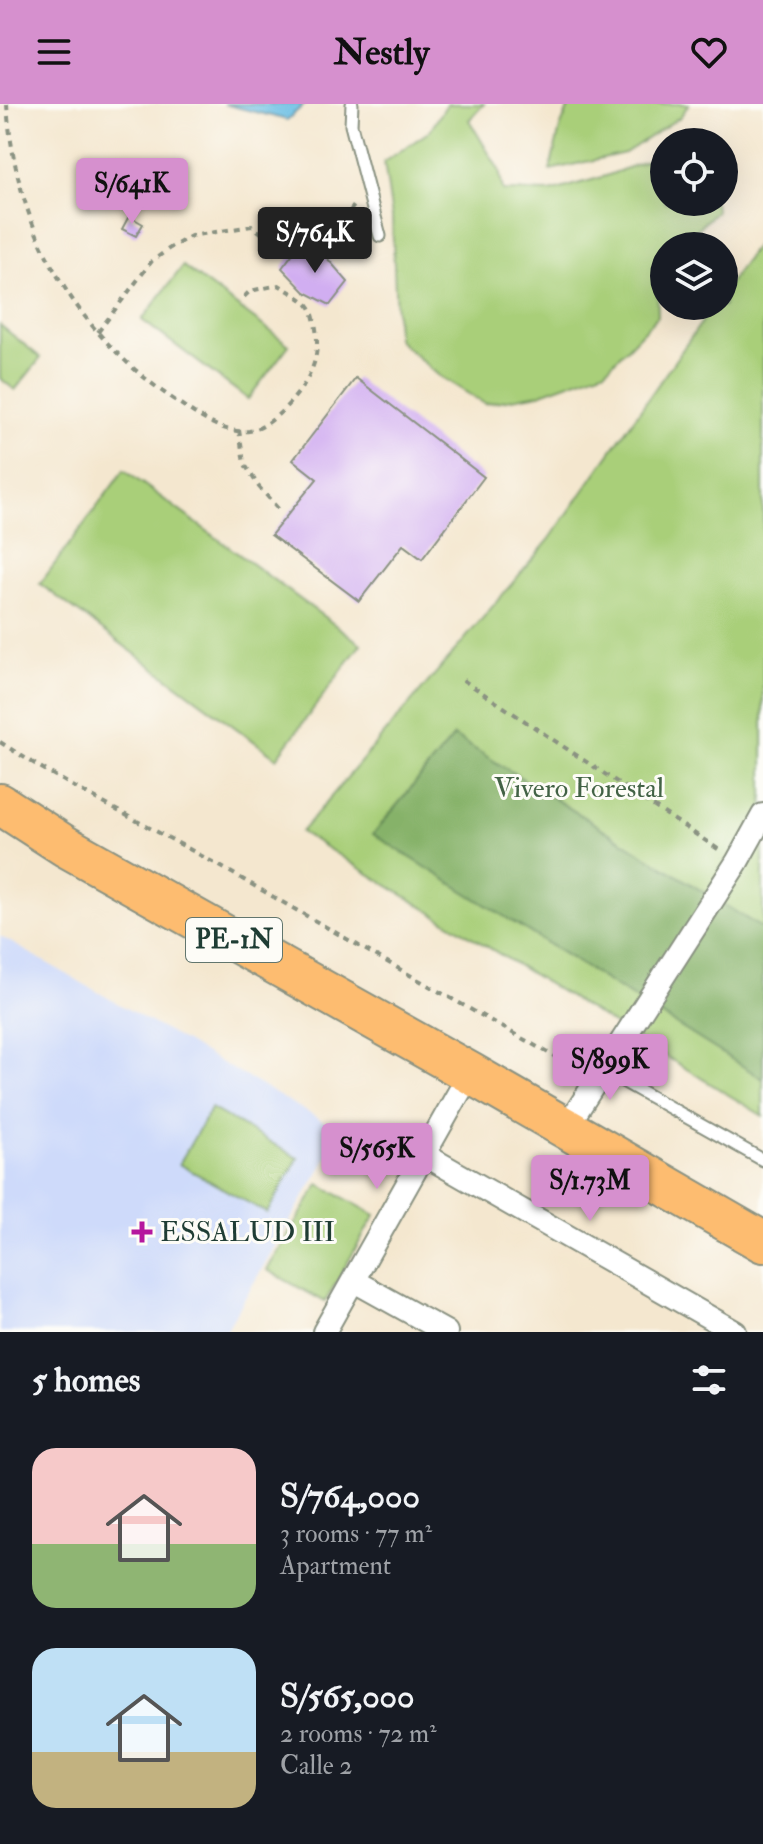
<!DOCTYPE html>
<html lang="en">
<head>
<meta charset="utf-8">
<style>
	:root { --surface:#171b24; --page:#242831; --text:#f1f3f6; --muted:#9ea1a6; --accent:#d690ce }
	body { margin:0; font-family:"IM FELL Double Pica",serif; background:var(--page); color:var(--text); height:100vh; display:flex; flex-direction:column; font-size:30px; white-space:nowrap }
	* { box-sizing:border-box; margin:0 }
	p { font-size:26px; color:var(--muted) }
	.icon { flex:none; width:44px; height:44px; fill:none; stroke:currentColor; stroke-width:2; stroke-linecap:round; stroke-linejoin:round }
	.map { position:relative; height:1228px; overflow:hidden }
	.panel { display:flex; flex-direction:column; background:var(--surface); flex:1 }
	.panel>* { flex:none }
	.tools { position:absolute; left:650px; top:24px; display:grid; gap:16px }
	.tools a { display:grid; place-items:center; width:88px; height:88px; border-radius:50%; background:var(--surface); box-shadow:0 8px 32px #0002; font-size:40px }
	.price { position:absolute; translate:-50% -68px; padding:0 18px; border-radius:8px; background:var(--accent); color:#111; font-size:26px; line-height:52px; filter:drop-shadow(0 2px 4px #0008) }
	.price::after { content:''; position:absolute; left:50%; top:48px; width:24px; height:18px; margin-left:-12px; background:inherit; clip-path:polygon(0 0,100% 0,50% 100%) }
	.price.current { background:#222; color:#fff }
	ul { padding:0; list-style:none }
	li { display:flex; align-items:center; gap:24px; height:200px; padding:0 32px }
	li span { display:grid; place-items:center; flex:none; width:224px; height:160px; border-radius:24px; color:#555 }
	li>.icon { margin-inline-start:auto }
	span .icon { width:96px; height:96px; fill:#fffc; stroke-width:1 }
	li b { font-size:34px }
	h2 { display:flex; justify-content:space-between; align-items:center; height:96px; padding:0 32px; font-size:34px }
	header { display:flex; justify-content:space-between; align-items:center; height:104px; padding:0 32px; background:var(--accent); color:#111; font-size:36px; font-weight:700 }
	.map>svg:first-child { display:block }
</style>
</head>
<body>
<header><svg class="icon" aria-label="menu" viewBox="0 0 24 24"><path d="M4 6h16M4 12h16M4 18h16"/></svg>Nestly<svg class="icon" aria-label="heart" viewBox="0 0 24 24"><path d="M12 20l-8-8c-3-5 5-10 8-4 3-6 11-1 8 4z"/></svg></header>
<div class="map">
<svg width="763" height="1228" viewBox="0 0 763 1228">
	<rect width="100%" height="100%" fill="#fdfcf7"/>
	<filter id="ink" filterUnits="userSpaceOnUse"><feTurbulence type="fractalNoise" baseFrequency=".0125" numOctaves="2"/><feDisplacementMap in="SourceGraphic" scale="16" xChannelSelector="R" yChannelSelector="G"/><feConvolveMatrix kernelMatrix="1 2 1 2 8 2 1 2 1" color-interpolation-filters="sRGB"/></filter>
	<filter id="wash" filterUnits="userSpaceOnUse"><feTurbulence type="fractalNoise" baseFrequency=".006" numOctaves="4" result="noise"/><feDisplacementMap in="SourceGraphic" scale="32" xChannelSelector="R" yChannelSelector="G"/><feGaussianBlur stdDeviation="1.8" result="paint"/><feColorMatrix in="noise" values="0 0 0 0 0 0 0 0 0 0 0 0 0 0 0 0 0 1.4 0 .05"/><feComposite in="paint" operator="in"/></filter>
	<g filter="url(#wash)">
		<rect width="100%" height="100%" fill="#f4e7cf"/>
		<path fill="#cedafa" d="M0,832L342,1028L225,1228H0Z"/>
		<path fill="#a9cf79" stroke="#648656" stroke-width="2" d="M447,0H484L469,16L499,66L503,87L550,88L606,72L664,50V98H715L716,107L680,142H664V157L657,164L658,212L606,266L539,290L485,300L438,271L397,235L392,113L384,58L430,27Z
			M570,0H689L680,13L625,49L550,66L560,24Z
			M763,131V1012L301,728L549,436L713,202H724V187Z
			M183,162L289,241L248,295L142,216Z
			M0,221L41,254L15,286L0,274Z
			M124,366L361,540L277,654L40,480Z
			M211,1004L298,1054L267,1109L179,1060Z
			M319,1080L375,1111L325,1198L267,1166Z"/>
		<path fill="#86b269" stroke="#52784e" stroke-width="2" d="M454,632L763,825V975L373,730Z"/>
		<path fill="#67bde4" stroke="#437d8c" stroke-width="2" d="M224,0H305L287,16Z"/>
		<g id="blocks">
			<path fill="#d1aef1" d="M129,112L143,120L136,132L122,125Z
				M300,140L327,154L348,178L330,201L305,188L282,164Z
				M356,274L484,373L422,455L403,441L359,497L271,431L317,375L293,356Z"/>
		</g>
	</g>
	<g filter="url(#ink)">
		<use href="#blocks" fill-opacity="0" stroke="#8a9282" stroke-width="2"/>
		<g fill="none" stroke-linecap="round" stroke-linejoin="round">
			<g stroke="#8a9282" stroke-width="15">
				<path id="lane" d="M352,0L351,21L380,132
					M603,966L763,1056"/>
			</g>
			<g stroke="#8a9282" stroke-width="26">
				<path id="street" d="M566,1024L737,758L763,711
					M423,1050L735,1228
					M354,1177L446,1228
					M324,1228L470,969"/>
			</g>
			<g stroke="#8a9282" stroke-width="44">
				<path id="highway" d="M0,700L65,742L470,969L763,1138"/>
			</g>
			<path stroke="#8a9282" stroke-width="4" stroke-dasharray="6 6" stroke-linecap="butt" d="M7,0C15,122 71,225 173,295C196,310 220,330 249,327C263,325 275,314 284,305C307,281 321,258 316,225C315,218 313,207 309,202C303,194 288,187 279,181L250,187L241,196
				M98,228L152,157L170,144L191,132L252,122L284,146L299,136L325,141L356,99
				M239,326L244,359L259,383L281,408
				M463,576L721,747
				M0,638C70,684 145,720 218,761C338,830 458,899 579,966"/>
			<use href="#lane" stroke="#fff" stroke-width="11"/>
			<use href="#street" stroke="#fff" stroke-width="22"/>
			<use href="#highway" stroke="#fdbc70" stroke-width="40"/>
		</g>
	</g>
	<path fill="#b5179e" stroke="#fdfcf7" stroke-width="3" d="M138 1116h8v8h8v8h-8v8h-8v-8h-8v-8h8z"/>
	<g text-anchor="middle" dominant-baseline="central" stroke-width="6" stroke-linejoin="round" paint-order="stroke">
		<rect fill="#fdfcf7" stroke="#62766e" stroke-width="2" x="186" y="814" width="96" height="44" rx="6"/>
		<g font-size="26" font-weight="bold" fill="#1f3d34">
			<text x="234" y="836">PE-1N</text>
		</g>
		<g font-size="28" fill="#426245" stroke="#fdfcf7">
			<text x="579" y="684">Vivero Forestal</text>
		</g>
		<g font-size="28" fill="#1f3d34" stroke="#fdfcf7" text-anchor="start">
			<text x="160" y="1128">ESSALUD III</text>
		</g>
	</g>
</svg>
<div class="tools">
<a><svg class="icon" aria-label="locate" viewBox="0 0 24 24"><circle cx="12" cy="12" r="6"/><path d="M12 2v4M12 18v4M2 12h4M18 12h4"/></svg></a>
<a><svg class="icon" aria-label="layers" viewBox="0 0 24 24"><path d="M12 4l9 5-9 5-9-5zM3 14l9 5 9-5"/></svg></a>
</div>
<b class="price" style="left:132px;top:122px">S/641K</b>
<b class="price current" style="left:315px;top:171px">S/764K</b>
<b class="price" style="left:610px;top:998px">S/899K</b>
<b class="price" style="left:377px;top:1087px">S/565K</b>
<b class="price" style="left:590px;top:1119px">S/1.73M</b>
</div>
<section class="panel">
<h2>5 homes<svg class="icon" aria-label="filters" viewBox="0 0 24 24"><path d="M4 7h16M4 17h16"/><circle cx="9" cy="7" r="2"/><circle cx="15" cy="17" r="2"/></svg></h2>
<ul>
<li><span style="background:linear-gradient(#f6c9c9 60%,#8fb573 0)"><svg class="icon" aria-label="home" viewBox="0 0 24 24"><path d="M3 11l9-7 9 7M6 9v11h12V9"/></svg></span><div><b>S/764,000</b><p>3 rooms · 77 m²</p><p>Apartment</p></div></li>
<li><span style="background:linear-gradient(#bfe0f5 65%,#c2b280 0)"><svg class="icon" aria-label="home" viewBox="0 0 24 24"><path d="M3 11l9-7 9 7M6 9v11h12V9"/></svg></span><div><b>S/565,000</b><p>2 rooms · 72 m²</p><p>Calle 2</p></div></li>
</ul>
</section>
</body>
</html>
